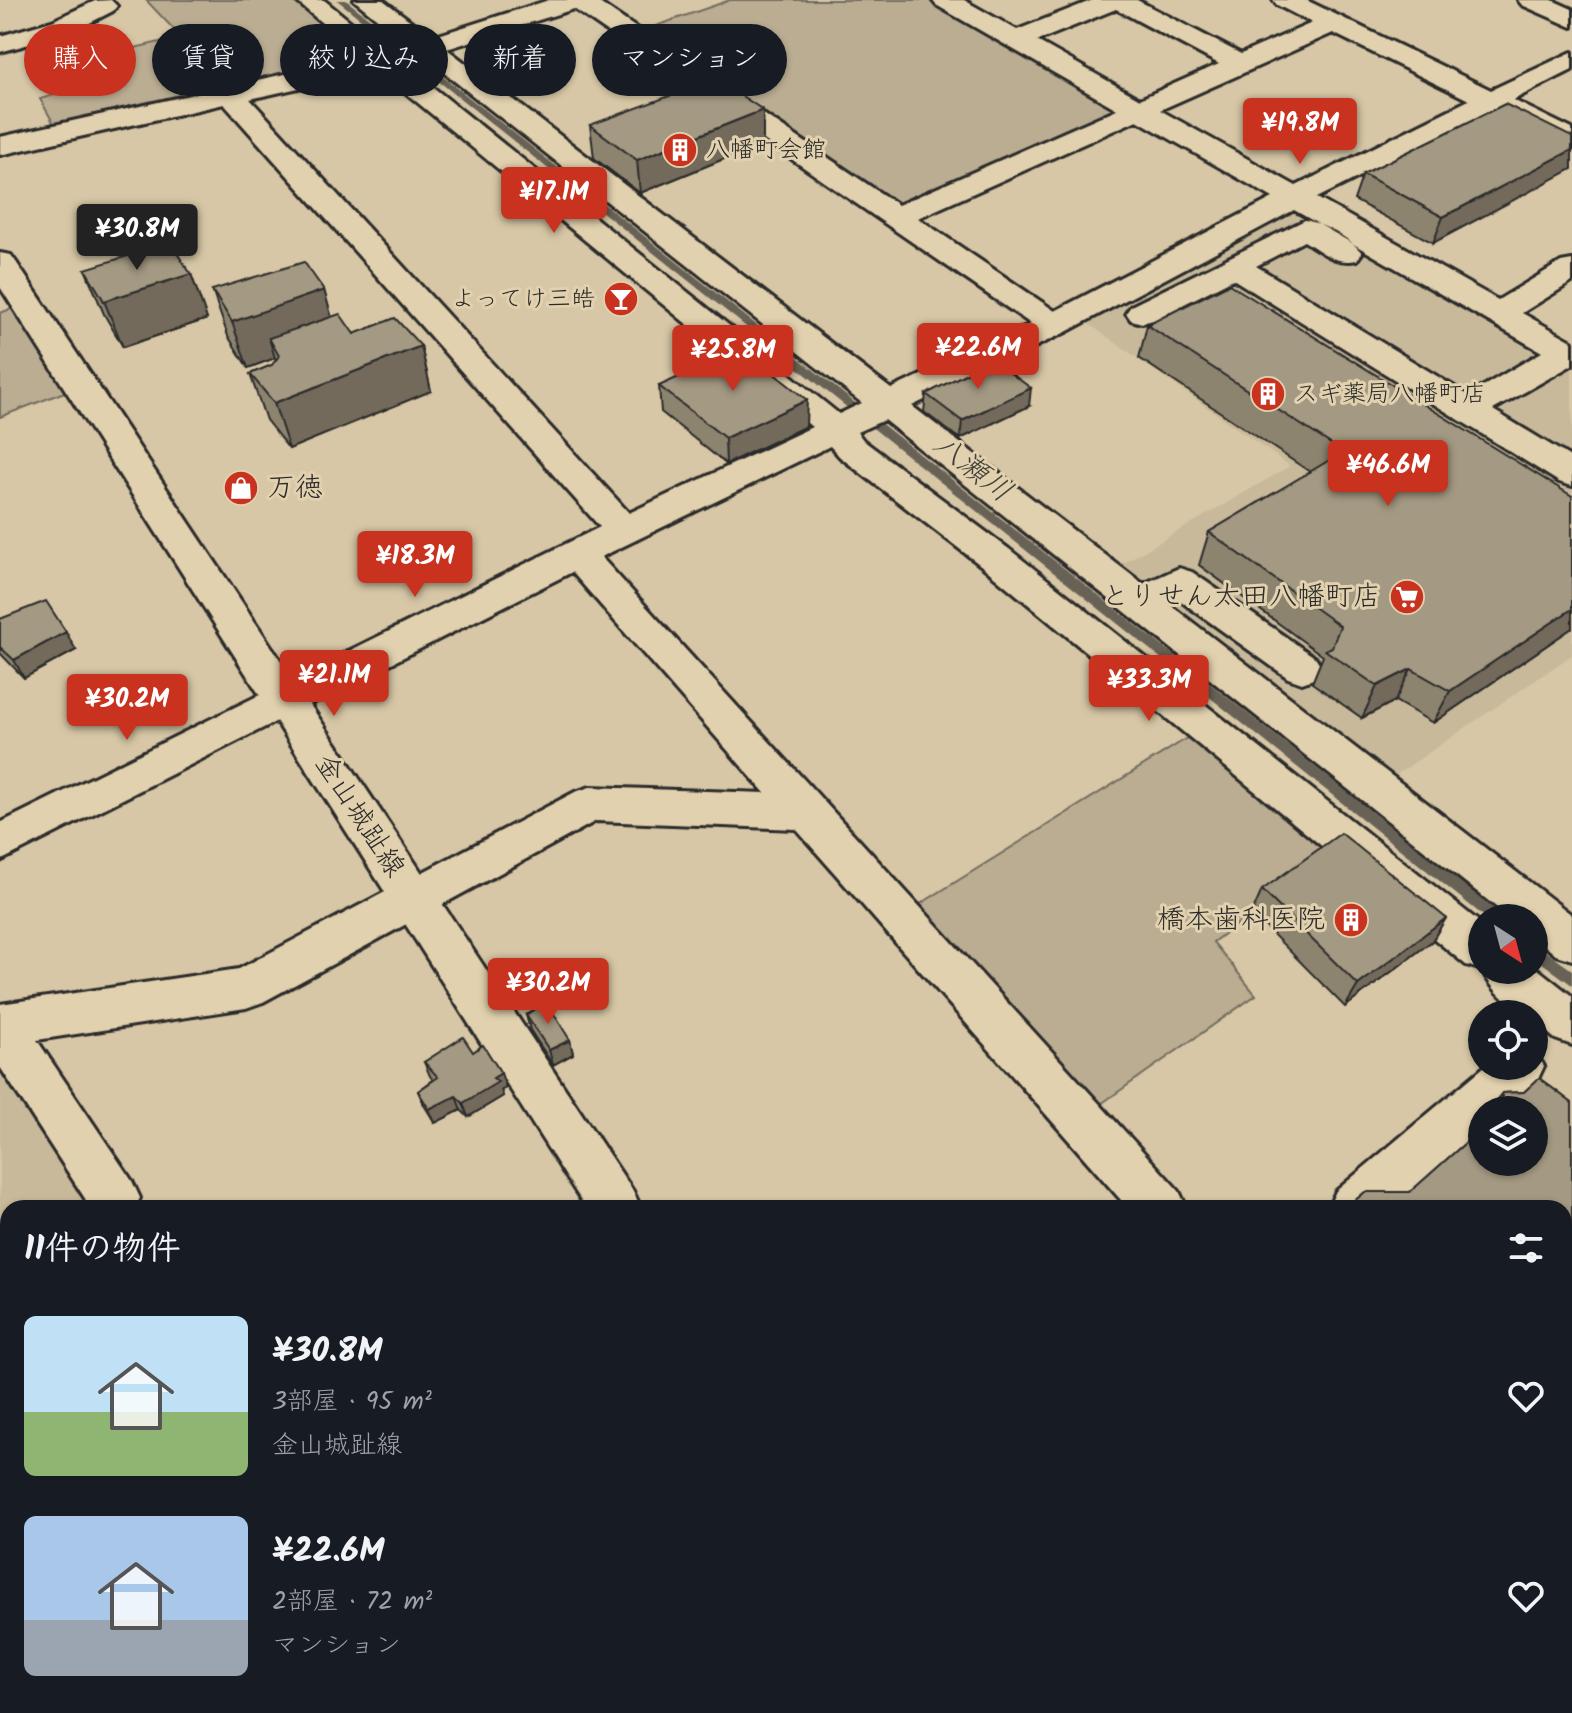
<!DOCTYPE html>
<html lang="ja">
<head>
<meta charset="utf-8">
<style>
	:root { --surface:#171b24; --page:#242831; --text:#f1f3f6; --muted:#9ea1a6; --accent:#c8321e }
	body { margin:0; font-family:Kalam,"Klee One",sans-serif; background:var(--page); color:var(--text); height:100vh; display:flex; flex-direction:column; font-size:30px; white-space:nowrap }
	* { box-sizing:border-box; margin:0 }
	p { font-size:26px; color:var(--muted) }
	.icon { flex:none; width:44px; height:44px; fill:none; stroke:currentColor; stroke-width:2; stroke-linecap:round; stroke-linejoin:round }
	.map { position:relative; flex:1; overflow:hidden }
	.drawer { position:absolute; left:0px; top:1200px; width:1572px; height:514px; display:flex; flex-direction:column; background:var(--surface); border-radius:24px 24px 0 0; box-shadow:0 2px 6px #0004 }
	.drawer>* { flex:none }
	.hud { position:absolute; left:24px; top:24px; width:800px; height:72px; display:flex; gap:16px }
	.needle { width:52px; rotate:144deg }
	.fabs { position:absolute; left:1468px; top:904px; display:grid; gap:16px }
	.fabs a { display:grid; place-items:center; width:80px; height:80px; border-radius:50%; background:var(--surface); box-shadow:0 2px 6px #0004; font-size:40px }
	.price { position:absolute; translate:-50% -68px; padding:0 18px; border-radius:8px; background:var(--accent); color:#fff; font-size:26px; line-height:52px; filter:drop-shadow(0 2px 4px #0008) }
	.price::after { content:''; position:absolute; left:50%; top:48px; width:24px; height:18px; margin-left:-12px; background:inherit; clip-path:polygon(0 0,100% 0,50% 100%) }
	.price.on { background:#222; color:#fff }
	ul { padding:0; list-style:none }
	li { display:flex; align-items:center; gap:24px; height:200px; padding:0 24px }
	li span { display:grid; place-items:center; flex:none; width:224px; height:160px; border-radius:12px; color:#555 }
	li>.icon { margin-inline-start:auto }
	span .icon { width:96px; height:96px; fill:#fffc; stroke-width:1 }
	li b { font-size:34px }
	h2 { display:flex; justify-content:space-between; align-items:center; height:96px; padding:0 24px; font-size:34px }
	.chip { padding:0 28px; border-radius:36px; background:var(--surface); box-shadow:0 2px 6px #0004; font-size:28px; line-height:72px }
	.chip.on { background:var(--accent); color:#fff }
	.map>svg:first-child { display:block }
</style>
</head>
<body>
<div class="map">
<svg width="1572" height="1713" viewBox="0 0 1572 1713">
	<rect width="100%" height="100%" fill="#d7c7a6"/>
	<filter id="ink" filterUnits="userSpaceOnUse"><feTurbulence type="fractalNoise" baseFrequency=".0125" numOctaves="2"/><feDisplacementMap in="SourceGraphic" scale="16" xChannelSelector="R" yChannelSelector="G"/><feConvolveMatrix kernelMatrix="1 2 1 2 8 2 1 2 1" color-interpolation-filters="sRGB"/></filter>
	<g filter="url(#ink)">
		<path fill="#c8b99b" d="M1295,198L1572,355V655L1377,788L1103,575L1290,466L1075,314Z
			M0,1026L108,1208H8V1355L0,1360Z"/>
		<path fill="#baad92" stroke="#726c5e" stroke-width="2" d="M146,0H293L367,60L54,124L40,99L95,83L80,61L181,37Z
			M730,0H945L1139,110L896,217L630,35Z
			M27,303L80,386L0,417V313Z
			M1205,727L1348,843L1213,942L1256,995L1081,1118L901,916Z"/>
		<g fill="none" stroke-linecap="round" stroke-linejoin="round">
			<path fill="#686257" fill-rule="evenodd" d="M337,0H346L1501,914L1503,918H1486Z
				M1534,943L1572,970V985L1534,957Z"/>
			<g stroke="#2b2b2b" stroke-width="6">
				<path id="minor" d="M111,0L117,6L113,11L70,33L0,52V36L52,21L95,1Z
					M295,0H324L387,51L408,44L354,0H383L432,37L549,0H595L898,205L1117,109L936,5L932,0H964L1017,30L1093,0H1137L1241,54L1312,23L1277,5L1273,0H1306L1491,90L1572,52V70L1513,100L1572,129V149L1491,111L1317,198L1498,300L1561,262L1572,260V282L1522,313L1572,341V365L1493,410L1572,458V486L1559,482L1233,279L1153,320L1142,323L1131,320L1126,313L1131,306L1305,220C1323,224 1351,238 1362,253L1357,260C1336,265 1322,252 1304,241L1256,266L1468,395L1542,352L1294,210L1066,332L912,406L1143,584L1179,568L1192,572L1316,658L1322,668L1316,678L1302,683L1288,678L1178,599L1169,604L1572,915V960L1556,955L1534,937V918H1510L884,420L857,432L864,441L1009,549L1482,924V970H1534V966L1572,996V1045L1555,1039L1534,1021V1014C1514,1014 1490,987 1482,970L1466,965L983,567L840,457L830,446L601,557L1179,1191L1187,1208H1128L796,829L596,821L263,1002L246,1008L37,1040L132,1181L140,1198L135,1208H82L86,1200L0,1067V1004L239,969L575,792L590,787L765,793L572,572L0,861V823L600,527L224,104L0,155V137L362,57ZM574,9L1031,324L891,389L447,49ZM1116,9L1219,64L1140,99L1037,41ZM1333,33L1469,100L1296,186L1160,110ZM424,57L862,403L839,414L403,63ZM378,70L812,427L629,513L250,99ZM1137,120L1273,198L1055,311L918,218Z
					M1518,0H1552L1572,9V27L1522,5Z
					M1534,1050L1544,1066L1537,1081L1504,1110H1482V1129L1392,1208H1328L1336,1191L1485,1066H1534Z
					M1564,1627L1572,1631V1698L1564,1694Z
					M178,1706H241L244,1713H181Z"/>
			</g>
			<g stroke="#2b2b2b" stroke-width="6">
				<path id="major" d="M0,253L11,255L16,262L633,1191L641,1208H586L0,287Z
					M911,1706H975L978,1713H914Z"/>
			</g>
			<use href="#minor" fill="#e2d1ae" fill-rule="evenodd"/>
			<use href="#major" fill="#e2d1ae" fill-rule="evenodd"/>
		</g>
		<path fill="#8d8470" stroke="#2b2b2b" stroke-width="2" d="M1505,104L1433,243L1354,200L1363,174Z
			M763,110V143L640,193L594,158L590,125Z
			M85,269L191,274L207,319L123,347L104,314Z
			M212,290H324L331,316L354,334L421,346L431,391L289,449L266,420L250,374L272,365L276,360L275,358L248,368L228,336Z
			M1147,325L1572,496V628L1433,723L1395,701L1362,718L1312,683L1323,656L1199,565L1209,532L1310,472L1139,358Z
			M659,386L806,426L726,464L661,412Z
			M926,394L1029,406L960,439L924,412Z
			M0,619L76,650L24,678L0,653Z
			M1262,890L1446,918L1432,941L1345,1007L1252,913Z
			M526,1015L570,1040L573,1054L553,1065L530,1030Z
			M473,1052L506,1088L501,1090L503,1096L468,1117L461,1110L435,1123L424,1105L418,1091L433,1080L430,1076L424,1062Z
			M1539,1078L1572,1103V1414L1564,1423V1208H1346L1365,1192H1410L1482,1128V1162H1534V1110H1488L1502,1093L1524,1092Z
			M1572,1508V1651L1564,1654V1515Z"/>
		<path fill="#736b5b" stroke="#2b2b2b" stroke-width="2" d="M763,110V143L640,193L637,160Z
			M1572,150V169L1433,243L1443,217Z
			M191,274L207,319L123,347L104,301Z
			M324,290L337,336L269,338L275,358L248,368L232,322Z
			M421,346L431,391L289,449L274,403Z
			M1031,388L1029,406L960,439L962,421Z
			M807,400L806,426L726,464L725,438Z
			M1572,609V628L1433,723L1450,691Z
			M66,632L76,650L24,678L14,660Z
			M1411,669L1395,701L1362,718L1377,686Z
			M1446,918L1432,941L1345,1007L1358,985Z
			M570,1040L573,1054L553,1065L549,1050Z
			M501,1073L506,1088L501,1090L503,1096L468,1117L463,1103L493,1078Z
			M456,1096L461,1110L435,1123L429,1109Z"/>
		<path fill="#a49982" stroke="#2b2b2b" stroke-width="2" d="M716,79L763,110L637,160L590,125Z
			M1505,104L1572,137V150L1443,217L1363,174Z
			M170,243L191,274L104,301L85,269Z
			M304,262L324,290L232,322L212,290Z
			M1229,284L1572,496V609L1450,691L1411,669L1377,686L1325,650L1332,647L1340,626L1209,532L1343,452L1147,325Z
			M340,314L354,334L395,318L421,346L274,403L250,374L272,365L279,356L269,338Z
			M742,348L807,400L725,438L659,386Z
			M992,360L1031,388L962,421L926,394Z
			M46,601L66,632L14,660L0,647V619Z
			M1341,833L1446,918L1358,985L1262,890Z
			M546,1001L570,1040L549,1050L526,1015Z
			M463,1037L473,1052L483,1045L501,1073L493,1078L498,1082L463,1103L456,1096L429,1109L418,1091L438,1077L424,1062Z
			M1539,1078L1572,1103V1414L1564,1423V1208H1346L1365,1192H1410L1482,1128V1162H1534V1110H1502V1093L1524,1092Z
			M1572,1516V1632L1564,1623V1523Z"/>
	</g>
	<defs>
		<g id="building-disc" transform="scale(1.8)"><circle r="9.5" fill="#c8321e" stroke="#e2d1ae"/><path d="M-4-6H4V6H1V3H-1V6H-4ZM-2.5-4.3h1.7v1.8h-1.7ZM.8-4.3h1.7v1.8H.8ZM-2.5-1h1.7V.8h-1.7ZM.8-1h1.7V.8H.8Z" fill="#fff"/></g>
		<g id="bar-disc" transform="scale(1.8)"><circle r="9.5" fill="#c8321e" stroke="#e2d1ae"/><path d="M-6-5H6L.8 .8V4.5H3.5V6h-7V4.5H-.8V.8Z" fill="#fff"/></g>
		<g id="shop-disc" transform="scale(1.8)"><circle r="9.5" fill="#c8321e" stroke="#e2d1ae"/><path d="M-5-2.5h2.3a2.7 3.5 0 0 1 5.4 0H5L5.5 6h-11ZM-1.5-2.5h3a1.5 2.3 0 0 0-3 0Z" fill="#fff"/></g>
		<g id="supermarket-disc" transform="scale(1.8)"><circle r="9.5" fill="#c8321e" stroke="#e2d1ae"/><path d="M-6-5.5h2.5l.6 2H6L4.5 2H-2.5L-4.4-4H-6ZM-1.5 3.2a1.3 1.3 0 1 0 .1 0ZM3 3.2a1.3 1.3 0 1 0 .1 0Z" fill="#fff"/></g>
	</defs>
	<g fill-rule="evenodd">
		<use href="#building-disc" x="680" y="150"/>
		<use href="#bar-disc" x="621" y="299"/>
		<use href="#building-disc" x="1268" y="394"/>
		<use href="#shop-disc" x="241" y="488"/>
		<use href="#supermarket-disc" x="1407" y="597"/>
		<use href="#building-disc" x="1351" y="920"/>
	</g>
	<g text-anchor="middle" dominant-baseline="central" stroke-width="6" stroke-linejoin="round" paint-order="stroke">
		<g font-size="24" fill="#2b2b2b" stroke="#e2d1ae" text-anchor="start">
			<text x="706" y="150">八幡町会館</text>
			<text x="595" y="299" text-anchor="end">よってけ三皓</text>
			<text x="1294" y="394">スギ薬局八幡町店</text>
		</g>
		<g font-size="28" fill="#2b2b2b" stroke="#e2d1ae" text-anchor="end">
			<text x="267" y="488" text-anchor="start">万徳</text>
			<text x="1381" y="597">とりせん太田八幡町店</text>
			<text x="1325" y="920">橋本歯科医院</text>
		</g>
		<g font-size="28" fill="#2b2b2b" stroke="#e2d1ae">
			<text transform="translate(359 816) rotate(57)">金山城趾線</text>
		</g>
		<g font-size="30" font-style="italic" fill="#44423d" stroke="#e2d1ae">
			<text transform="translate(972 469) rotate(38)">八瀬川</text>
		</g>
	</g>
</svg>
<div class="fabs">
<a><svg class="needle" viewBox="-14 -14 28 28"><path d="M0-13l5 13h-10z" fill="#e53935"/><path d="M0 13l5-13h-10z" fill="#9ea1a6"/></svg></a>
<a><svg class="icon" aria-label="locate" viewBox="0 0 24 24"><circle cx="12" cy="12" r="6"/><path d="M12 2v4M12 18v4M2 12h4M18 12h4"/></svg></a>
<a><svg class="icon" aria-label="layers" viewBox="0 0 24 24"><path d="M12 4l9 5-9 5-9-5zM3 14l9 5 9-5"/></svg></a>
</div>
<b class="price" style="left:1300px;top:166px">¥19.8M</b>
<b class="price" style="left:554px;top:235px">¥17.1M</b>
<b class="price on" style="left:137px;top:272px">¥30.8M</b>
<b class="price" style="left:978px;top:391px">¥22.6M</b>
<b class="price" style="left:733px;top:393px">¥25.8M</b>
<b class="price" style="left:1388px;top:508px">¥46.6M</b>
<b class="price" style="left:415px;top:599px">¥18.3M</b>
<b class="price" style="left:334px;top:718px">¥21.1M</b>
<b class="price" style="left:1149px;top:723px">¥33.3M</b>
<b class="price" style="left:127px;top:742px">¥30.2M</b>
<b class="price" style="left:548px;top:1026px">¥30.2M</b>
<div class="hud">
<a class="chip on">購入</a>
<a class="chip">賃貸</a>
<a class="chip">絞り込み</a>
<a class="chip">新着</a>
<a class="chip">マンション</a>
</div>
<section class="drawer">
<h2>11件の物件<svg class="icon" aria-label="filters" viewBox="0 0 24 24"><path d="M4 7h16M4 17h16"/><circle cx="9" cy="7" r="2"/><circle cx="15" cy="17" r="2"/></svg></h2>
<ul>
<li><span style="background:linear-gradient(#bfe0f5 60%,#8fb573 0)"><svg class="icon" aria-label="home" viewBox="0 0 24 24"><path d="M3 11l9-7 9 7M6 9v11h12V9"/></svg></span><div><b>¥30.8M</b><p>3部屋 · 95 m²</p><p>金山城趾線</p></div><svg class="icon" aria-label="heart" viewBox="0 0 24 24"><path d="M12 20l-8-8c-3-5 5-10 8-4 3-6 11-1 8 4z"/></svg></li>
<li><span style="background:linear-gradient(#a9c7e8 65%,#9aa5b1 0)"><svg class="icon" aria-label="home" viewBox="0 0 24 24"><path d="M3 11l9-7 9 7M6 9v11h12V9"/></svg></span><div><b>¥22.6M</b><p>2部屋 · 72 m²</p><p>マンション</p></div><svg class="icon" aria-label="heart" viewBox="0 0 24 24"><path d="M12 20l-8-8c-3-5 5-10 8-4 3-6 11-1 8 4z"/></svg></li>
</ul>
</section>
</div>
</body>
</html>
